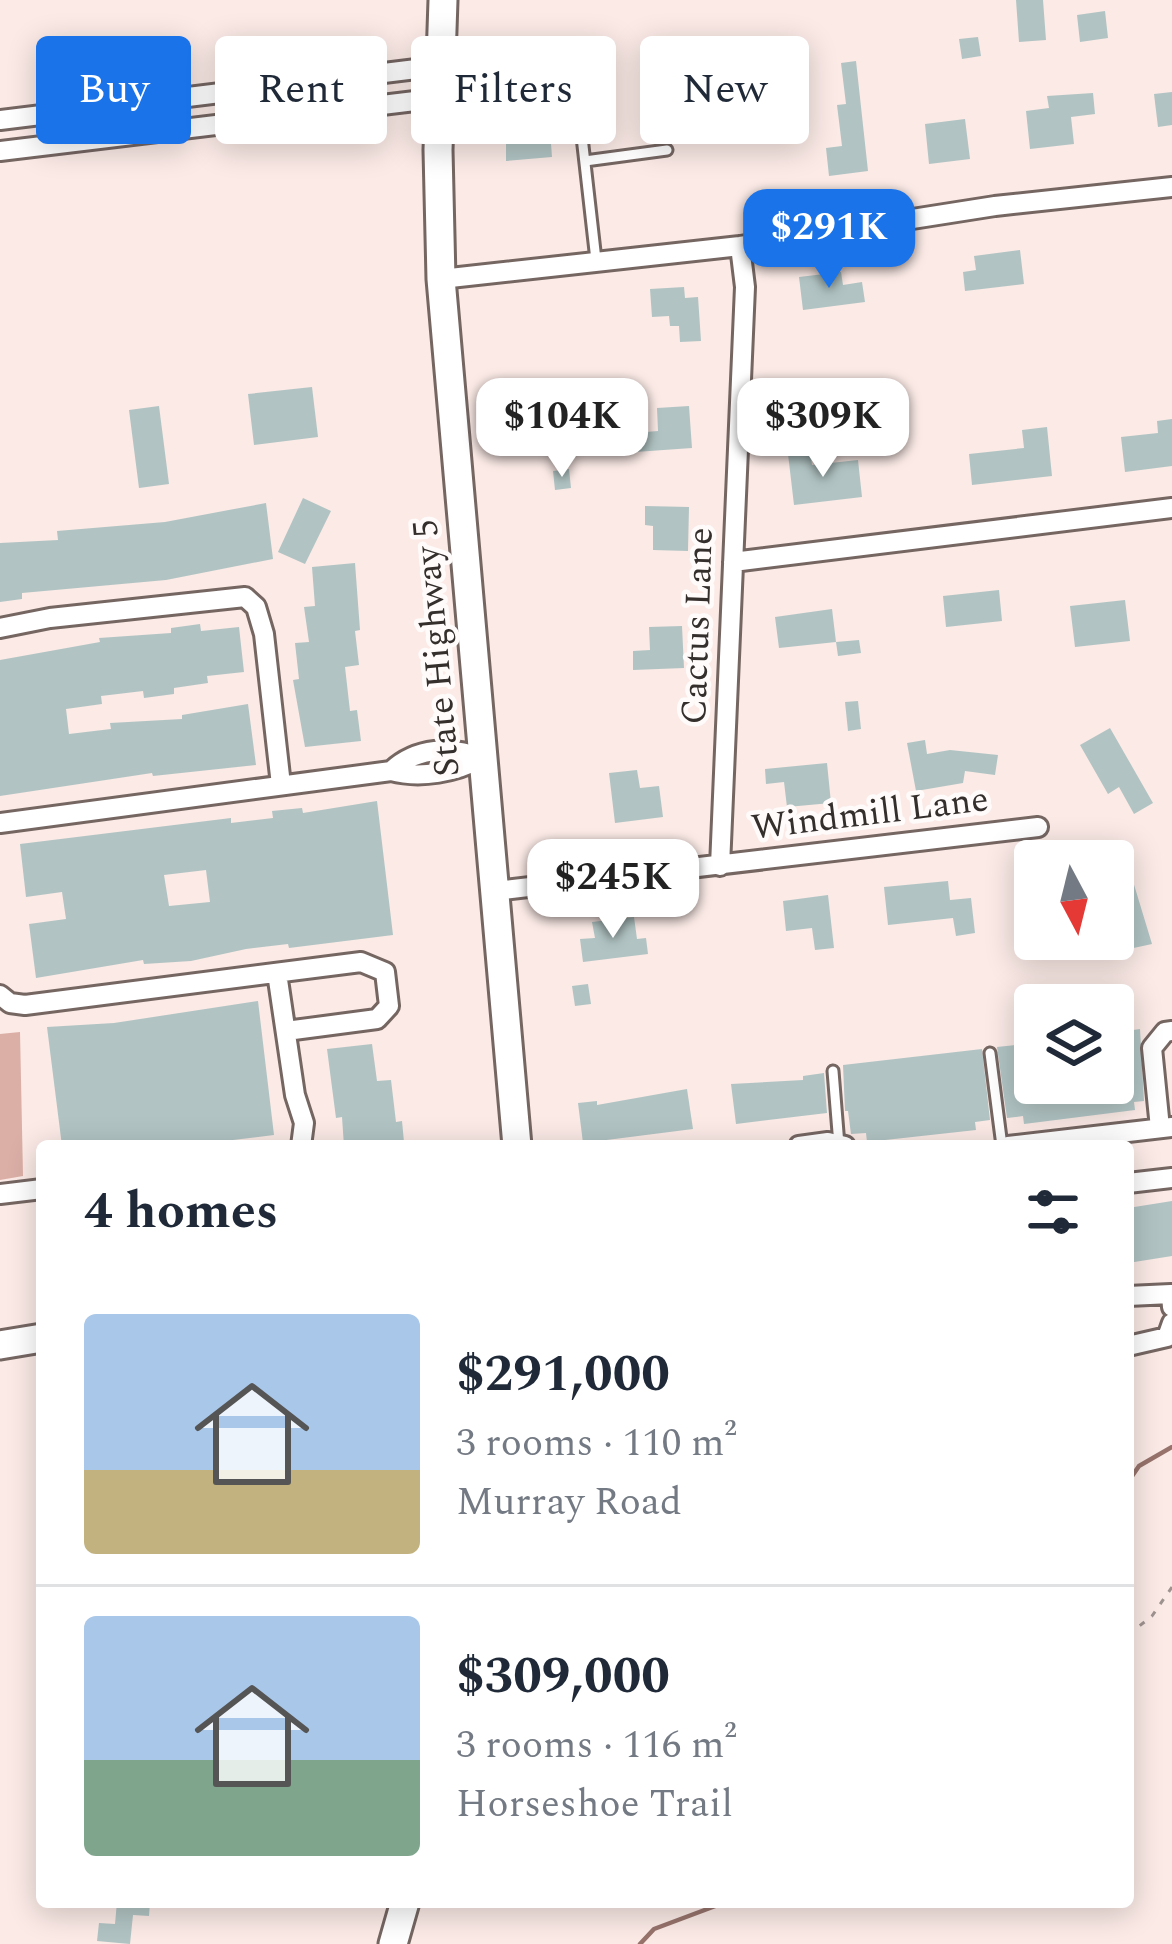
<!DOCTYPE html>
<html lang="en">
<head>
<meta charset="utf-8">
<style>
	:root { --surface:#fff; --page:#f6f6f7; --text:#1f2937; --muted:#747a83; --line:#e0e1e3; --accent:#1a73e8 }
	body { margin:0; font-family:Spectral,serif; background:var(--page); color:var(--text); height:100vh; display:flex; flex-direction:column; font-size:45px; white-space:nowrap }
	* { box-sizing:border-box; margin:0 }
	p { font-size:39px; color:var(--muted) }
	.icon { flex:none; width:66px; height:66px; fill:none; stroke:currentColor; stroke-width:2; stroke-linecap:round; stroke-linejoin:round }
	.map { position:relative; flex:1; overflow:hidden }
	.side { position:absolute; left:36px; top:1140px; width:1098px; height:768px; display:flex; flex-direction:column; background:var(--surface); border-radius:12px; box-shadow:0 6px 30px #0003 }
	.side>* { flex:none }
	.top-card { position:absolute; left:36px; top:36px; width:1101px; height:108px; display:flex; gap:24px }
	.needle { width:78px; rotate:173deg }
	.fabs { position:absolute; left:1014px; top:840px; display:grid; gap:24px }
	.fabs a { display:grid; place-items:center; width:120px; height:120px; border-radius:12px; background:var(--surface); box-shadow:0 6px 30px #0003; font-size:60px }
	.price { position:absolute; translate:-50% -102px; padding:0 27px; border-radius:24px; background:#fff; color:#222; font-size:39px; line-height:78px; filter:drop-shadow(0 3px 6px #0008) }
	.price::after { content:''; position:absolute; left:50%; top:72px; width:36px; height:27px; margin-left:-18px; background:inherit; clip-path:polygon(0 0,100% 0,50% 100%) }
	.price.active { background:var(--accent); color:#fff }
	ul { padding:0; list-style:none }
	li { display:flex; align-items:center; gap:36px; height:300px; padding:0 48px }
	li+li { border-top:3px solid var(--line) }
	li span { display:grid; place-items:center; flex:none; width:336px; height:240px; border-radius:12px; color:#555 }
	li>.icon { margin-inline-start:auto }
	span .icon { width:144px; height:144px; fill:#fffc; stroke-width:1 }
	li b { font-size:51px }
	h2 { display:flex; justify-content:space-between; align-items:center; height:144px; padding:0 48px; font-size:51px }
	.pill { padding:0 42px; border-radius:12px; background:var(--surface); box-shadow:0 6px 30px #0003; font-size:42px; line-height:108px }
	.pill.active { background:var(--accent); color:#fff }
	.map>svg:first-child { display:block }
</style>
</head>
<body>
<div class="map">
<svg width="1172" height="1944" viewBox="0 0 1172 1944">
	<rect width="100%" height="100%" fill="#fbeae6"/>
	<path fill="#dbafa6" d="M20,1032L23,1176L0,1180V1034Z"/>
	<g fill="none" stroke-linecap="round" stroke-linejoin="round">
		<path stroke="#97736c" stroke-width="4.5" d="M1128,1482L1139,1466L1172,1447
			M640,1944L654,1929L726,1902"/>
	</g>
	<path fill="#b1c4c3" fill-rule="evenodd" d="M1016,0H1043L1046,40L1019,42Z
		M1105,11L1108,38L1080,42L1077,15Z
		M978,37L981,56L962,59L959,39Z
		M856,61L868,171L829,176L826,148L842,146L837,105L846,104L841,63Z
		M1172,92V125L1158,127L1154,94Z
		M1093,93L1095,114L1071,117L1074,144L1030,149L1026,111L1049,108L1047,96Z
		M548,103L552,157L506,161V106Z
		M965,119L970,159L929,164L925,124Z
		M1020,250L1024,284L965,291L963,272L976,270L974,256Z
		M841,272L843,285L862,282L865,302L803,310L799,277Z
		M684,287L685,298L698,297L701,341L680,342L679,326H670L669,316L652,317L650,289Z
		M312,387L318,437L254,445L248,394Z
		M159,406L169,484L139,488L129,410Z
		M689,406L692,448L621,453L620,434L658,431L657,408Z
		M1172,419V466L1125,472L1121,437L1158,433L1157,421Z
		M1047,427L1052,476L972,485L969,454L1024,448L1022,430Z
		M810,452L812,465L858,460L862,497L794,505L788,454Z
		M569,469L571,488L555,490L553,471Z
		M303,498L331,511L305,564L278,552Z
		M266,503L273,559L166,580L22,593V599L0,602V543L58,540L57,531L165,522Z
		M645,506L689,507L688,551L653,550V526L645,525Z
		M355,563L360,630L355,631L359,665L345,667L350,711L357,710L361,741L305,747L293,680L299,679L295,643L309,642L304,607L315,606L312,567Z
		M999,590L1002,621L946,627L943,596Z
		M1125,600L1130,641L1075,647L1070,606Z
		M832,609L836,642L779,648L775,617Z
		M200,624L201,631L239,627L244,672L207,676L208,683L174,688V694L144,698L143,691L101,696L102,704L66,709L69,734L111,729L110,723L182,719V715L248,704L256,765L153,776L152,773L0,796V660L100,642L99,638L171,633V628Z
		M682,626L684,668L633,670V651L650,650L649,627Z
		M859,640L861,653L838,656L836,642Z
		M858,701L861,729L848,731L845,702Z
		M1110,728L1153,803L1134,814L1119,787L1108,794L1080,745Z
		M925,740L927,754L950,750L998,755L995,775L965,771L963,783L916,791L907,743Z
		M827,763L831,803L787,807L784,782L766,784L765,769Z
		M637,770L640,788L659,786L663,817L615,823L609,773Z
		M377,801L393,935L289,948L288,944L246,949L191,961L144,964L143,960L36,978L29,924L66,919L62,892L26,897L20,844L231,818V823L273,818L272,811L302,808L303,813ZM206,870L210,902L169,906L164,875Z
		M1132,878L1152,944L1115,952L1113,883Z
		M948,881L950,900L971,898L975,933L956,936L953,918L888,925L884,887Z
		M828,895L834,948L815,950L812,928L786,931L783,901Z
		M634,917L637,939L646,938L648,954L583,962L580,939L595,938L592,922Z
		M588,984L591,1004L575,1006L572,986Z
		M258,1001L274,1135L183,1146H62L47,1027L114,1023Z
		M1140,1029L1144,1101L1134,1102L1135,1110L1024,1124L1023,1116L1007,1118L997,1047L1035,1043V1083H1113V1033Z
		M372,1044L377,1081L391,1080L396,1122L402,1121L404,1142H396L397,1146H344L342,1117L336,1118L327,1049Z
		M982,1049L990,1120L975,1122L976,1130L867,1142L866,1133L851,1134L848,1111H845L843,1065Z
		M824,1073L827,1113L736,1124L731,1084L803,1080V1076Z
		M687,1089L693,1129L583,1143L578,1103L597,1101V1105Z
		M1172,1201V1256L1128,1263V1208Z
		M117,1902H150L149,1916L133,1915L130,1944L97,1941L99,1923L115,1924Z"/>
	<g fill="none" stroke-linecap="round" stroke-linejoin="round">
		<g stroke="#756662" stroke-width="15">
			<path id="lane" d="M446,66C468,68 550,62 561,69C569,75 572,84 577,93L596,260
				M585,161L667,150
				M990,1053L1002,1146
				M833,1071L839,1145"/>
		</g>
		<g stroke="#756662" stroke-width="24">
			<path id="street" d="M0,120L441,66
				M0,151L440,98
				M441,279L740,246L995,206L1172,187
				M733,562L1172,508
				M0,628L50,618L245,597L256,607L264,634L281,785
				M391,771C417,747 451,746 482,758
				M0,823L391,771C421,779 456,772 482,758
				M720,866L745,287L740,246
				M495,891L1038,827
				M277,973L295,1095L304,1123L301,1146
				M0,995L10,1003L25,1005L361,962L385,972L389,1006L377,1019L286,1031
				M1160,1128L1152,1048L1165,1032L1172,1031
				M799,1146L828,1142L845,1146
				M1008,1146L1172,1127
				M1128,1183L1172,1178
				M0,1194L42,1189
				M1128,1296L1171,1294L1172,1307
				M1128,1346L1167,1337L1172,1323"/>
		</g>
		<g stroke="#756662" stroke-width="33">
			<path id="secondary" d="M443,0L438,150L441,279L517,1146
				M0,1345L42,1338
				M393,1944L405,1902"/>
		</g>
		<path stroke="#9f9390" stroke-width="3" stroke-dasharray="6 9" stroke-linecap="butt" d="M1128,1635L1152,1616L1172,1587"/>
		<use href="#lane" stroke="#fff" stroke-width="9"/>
		<use href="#street" stroke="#fff" stroke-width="18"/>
		<use href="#secondary" stroke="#fff" stroke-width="27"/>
	</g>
	<g text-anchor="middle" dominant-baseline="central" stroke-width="9" stroke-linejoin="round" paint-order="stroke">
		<g font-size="36" fill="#342e2c" stroke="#fefbfa">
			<text transform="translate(698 626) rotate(-88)">Cactus Lane</text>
			<text transform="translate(437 648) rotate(-95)">State Highway 5</text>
			<text transform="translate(870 814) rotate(-7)">Windmill Lane</text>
		</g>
	</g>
</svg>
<div class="fabs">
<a><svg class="needle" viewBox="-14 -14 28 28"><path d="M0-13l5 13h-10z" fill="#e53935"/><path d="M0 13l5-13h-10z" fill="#747a83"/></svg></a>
<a><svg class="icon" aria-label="layers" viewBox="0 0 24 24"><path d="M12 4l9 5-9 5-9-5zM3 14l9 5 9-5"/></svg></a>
</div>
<b class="price active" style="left:829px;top:291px">$291K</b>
<b class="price" style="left:562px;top:480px">$104K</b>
<b class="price" style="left:823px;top:480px">$309K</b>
<b class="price" style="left:613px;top:941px">$245K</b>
<div class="top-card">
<a class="pill active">Buy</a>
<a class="pill">Rent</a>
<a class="pill">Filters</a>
<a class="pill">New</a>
</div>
<section class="side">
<h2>4 homes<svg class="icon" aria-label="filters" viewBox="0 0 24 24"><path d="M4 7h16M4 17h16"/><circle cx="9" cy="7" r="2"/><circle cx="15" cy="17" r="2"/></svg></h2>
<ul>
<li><span style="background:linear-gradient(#a9c7e8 65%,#c2b280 0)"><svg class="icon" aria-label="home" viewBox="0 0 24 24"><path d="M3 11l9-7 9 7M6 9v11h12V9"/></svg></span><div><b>$291,000</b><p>3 rooms · 110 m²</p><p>Murray Road</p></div></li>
<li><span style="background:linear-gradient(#a9c7e8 60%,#7fa58c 0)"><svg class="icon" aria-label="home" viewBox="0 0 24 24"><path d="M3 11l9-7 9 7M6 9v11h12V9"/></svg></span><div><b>$309,000</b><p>3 rooms · 116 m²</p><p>Horseshoe Trail</p></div></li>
</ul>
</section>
</div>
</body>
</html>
